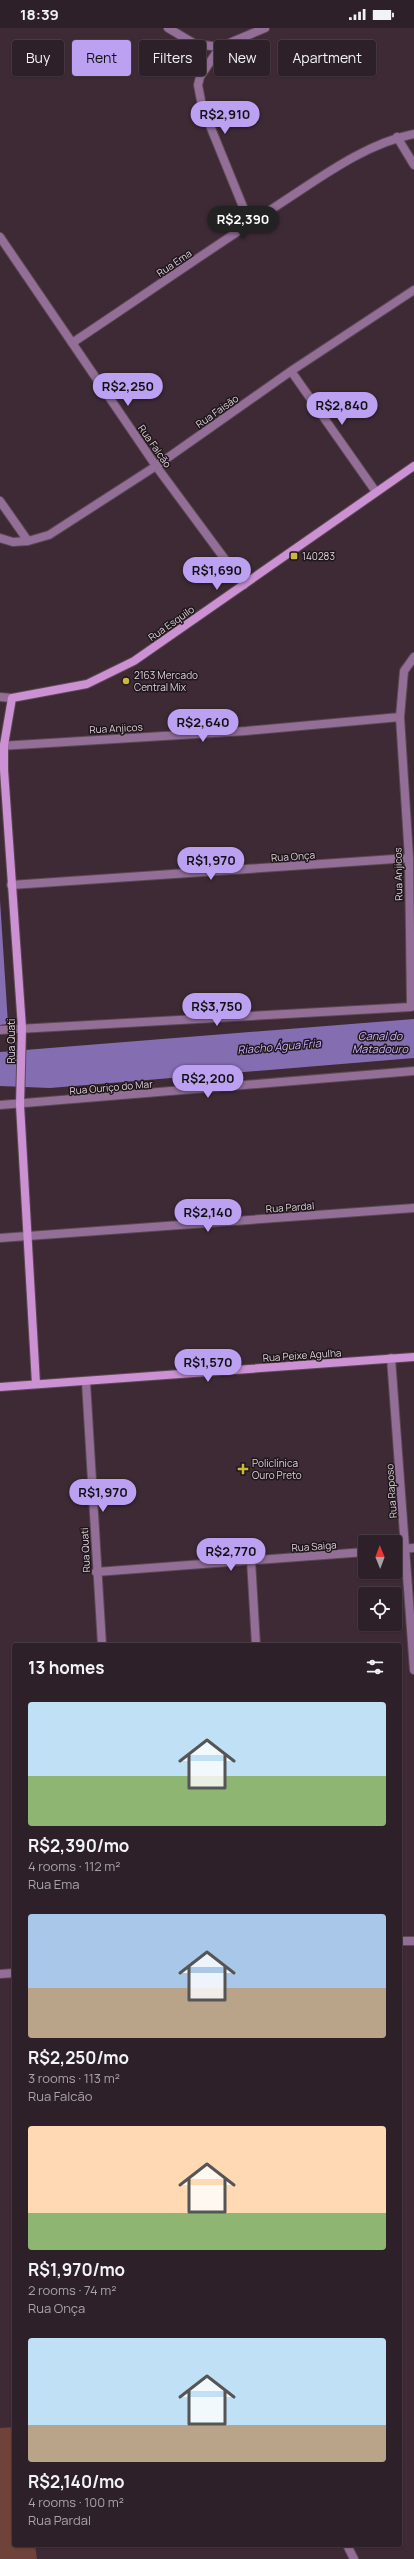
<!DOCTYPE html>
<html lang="en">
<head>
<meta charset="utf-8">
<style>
	:root { --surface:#2e2028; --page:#3a2d34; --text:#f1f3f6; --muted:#a7a3a8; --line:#493e45; --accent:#bca0f2 }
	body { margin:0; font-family:Manrope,sans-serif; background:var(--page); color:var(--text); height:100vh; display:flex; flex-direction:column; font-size:15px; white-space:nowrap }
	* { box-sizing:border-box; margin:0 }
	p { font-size:13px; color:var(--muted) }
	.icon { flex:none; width:22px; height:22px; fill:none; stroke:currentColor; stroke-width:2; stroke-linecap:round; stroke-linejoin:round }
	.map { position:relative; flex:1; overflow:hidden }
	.side { position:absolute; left:12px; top:1615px; width:390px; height:904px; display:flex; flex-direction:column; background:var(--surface); border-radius:4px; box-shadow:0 1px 3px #0004,0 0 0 1px var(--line) }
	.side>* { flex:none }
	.top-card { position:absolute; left:12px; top:12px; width:390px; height:36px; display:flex; gap:8px }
	.needle { width:26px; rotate:359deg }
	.buttons { position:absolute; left:358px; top:1507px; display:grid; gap:8px }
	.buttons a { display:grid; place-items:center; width:44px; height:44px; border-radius:4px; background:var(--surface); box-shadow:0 1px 3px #0004,0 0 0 1px var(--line); font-size:20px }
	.price { position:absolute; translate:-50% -34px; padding:0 9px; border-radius:14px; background:var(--accent); color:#111; font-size:13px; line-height:26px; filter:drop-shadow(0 1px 2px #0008) }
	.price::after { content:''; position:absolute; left:50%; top:24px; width:12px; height:9px; margin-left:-6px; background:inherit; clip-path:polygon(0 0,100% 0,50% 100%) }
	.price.current { background:#222; color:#fff }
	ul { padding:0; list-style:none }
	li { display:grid; align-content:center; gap:8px; height:212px; padding:0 16px }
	li span { display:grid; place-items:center; height:124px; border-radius:4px; color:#555 }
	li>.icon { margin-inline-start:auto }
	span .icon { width:72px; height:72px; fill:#fffc; stroke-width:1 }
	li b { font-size:17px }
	h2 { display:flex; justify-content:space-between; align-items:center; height:48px; padding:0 16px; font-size:17px }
	.chip { padding:0 14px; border-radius:4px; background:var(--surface); box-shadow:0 1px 3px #0004,0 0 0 1px var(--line); font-size:14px; line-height:36px }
	.chip.current { background:var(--accent); color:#111 }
	.status { display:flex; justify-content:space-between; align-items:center; height:28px; padding:0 20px; background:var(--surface); direction:ltr }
	.status svg { height:11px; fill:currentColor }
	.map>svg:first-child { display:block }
</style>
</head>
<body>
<div class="status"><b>18:39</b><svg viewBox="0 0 49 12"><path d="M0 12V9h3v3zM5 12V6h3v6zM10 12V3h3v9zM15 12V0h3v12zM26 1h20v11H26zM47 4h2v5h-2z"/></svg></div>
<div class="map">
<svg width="414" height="2531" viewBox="0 0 414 2531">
	<rect width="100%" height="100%" fill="#3e2a35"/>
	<path fill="#70433a" d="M14,2399V2517H35L37,2531H0V2400Z"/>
	<path fill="#856db2" d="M0,872L8,996L0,997Z
		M414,991V1030L50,1060L0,1058V1024Z"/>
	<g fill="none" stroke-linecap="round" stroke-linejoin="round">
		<g stroke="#5b4853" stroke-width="10">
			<path id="street" d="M168,0L195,16L220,19L265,0
				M220,19L200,49L198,57L202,78L250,196
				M397,109L414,137
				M0,209L156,438L244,557
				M72,315C141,269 209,222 278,177C320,150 364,116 414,106
				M291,343L376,464
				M0,473L28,513
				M0,510L13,514L28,513L49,507L156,438L291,343L414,262
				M0,669L12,670
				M0,718L246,703L400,689
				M11,857L409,830
				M0,1002L411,979L409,830L400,689L404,643L414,629
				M0,1077L414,1043
				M0,1210L414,1180
				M391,1330L414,1642
				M86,1354L102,1617
				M395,1521L414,1520
				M251,1532L256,1617
				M96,1544L365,1524
				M400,1913H414
				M0,1946L14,1945
				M347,2517L354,2531"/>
		</g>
		<g stroke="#5b4853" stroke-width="10">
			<path id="secondary" d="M36,1356L20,1077L22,1000L4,742V717L12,670L87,656L134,633L414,438
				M0,1359L414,1329"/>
		</g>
		<use href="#street" stroke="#936f98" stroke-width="8"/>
		<use href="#secondary" stroke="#cb91d3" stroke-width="8"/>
	</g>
	<g fill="#cbba39" stroke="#1f161b" stroke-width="1.5">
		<rect x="290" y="524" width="8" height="8" rx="2"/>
		<circle cx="126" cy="653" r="4"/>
		<path d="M241 1435h4v4h4v4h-4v4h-4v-4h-4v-4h4z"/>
	</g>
	<g text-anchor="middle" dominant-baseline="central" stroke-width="3" stroke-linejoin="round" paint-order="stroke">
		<g font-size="10" fill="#dfd2d9" stroke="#1f161b">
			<text transform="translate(174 235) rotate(-34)">Rua Ema</text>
			<text transform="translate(217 383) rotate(-35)">Rua Faisão</text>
			<text transform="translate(155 418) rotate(55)">Rua Falcão</text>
			<text transform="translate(171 595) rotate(-35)">Rua Esquilo</text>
			<text transform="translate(116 700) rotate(-3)">Rua Anjicos</text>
			<text transform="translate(293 828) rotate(-4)">Rua Onça</text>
			<text transform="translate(398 846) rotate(-91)">Rua Anjicos</text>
			<text transform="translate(11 1013) rotate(-90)">Rua Quati</text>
			<text transform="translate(111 1059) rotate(-5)">Rua Ouriço do Mar</text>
			<text transform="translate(290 1179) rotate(-4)">Rua Pardal</text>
			<text transform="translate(302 1327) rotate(-4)">Rua Peixe Agulha</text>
			<text transform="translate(391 1463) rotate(-94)">Rua Raposo</text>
			<text transform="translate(314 1518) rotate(-4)">Rua Saiga</text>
			<text transform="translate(85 1522) rotate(-93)">Rua Quati</text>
		</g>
		<g font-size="10" fill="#dfd2d9" stroke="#1f161b" text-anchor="start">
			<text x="302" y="528">140283</text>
			<text x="134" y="647">2163 Mercado<tspan x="134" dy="12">Central Mix</tspan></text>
			<text x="252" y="1435">Policlínica<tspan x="252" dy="12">Ouro Preto</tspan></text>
		</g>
		<g font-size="11" font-style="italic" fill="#ccb2ff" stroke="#1f161b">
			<text x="380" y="1007">Canal do<tspan x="380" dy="13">Matadouro</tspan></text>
			<text transform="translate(279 1018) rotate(-5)">Riacho Água Fria</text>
		</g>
	</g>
</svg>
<div class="buttons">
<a><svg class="needle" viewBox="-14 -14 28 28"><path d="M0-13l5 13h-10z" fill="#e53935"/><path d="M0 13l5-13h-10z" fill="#a7a3a8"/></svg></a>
<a><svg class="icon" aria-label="locate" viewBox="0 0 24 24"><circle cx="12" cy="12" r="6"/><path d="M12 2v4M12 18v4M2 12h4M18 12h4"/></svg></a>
</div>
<b class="price" style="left:225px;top:107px">R$2,910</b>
<b class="price current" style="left:243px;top:212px">R$2,390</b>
<b class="price" style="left:128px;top:379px">R$2,250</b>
<b class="price" style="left:342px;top:398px">R$2,840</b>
<b class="price" style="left:217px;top:563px">R$1,690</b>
<b class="price" style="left:203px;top:715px">R$2,640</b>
<b class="price" style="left:211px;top:853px">R$1,970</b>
<b class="price" style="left:217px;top:999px">R$3,750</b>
<b class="price" style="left:208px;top:1071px">R$2,200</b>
<b class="price" style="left:208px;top:1205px">R$2,140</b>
<b class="price" style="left:208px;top:1355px">R$1,570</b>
<b class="price" style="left:103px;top:1485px">R$1,970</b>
<b class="price" style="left:231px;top:1544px">R$2,770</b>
<div class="top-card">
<a class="chip">Buy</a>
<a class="chip current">Rent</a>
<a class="chip">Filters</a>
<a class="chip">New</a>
<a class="chip">Apartment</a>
</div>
<section class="side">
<h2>13 homes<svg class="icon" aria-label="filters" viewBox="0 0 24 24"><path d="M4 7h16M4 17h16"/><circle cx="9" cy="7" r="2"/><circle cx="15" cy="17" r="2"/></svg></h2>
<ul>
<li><span style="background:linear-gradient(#bfe0f5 60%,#8fb573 0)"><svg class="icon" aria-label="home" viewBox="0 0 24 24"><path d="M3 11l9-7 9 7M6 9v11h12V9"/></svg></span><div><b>R$2,390/mo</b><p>4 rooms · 112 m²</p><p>Rua Ema</p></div></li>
<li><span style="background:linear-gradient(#a9c7e8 60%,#b9a48a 0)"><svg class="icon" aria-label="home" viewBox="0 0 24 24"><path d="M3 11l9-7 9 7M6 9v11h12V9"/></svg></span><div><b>R$2,250/mo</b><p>3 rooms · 113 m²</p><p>Rua Falcão</p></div></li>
<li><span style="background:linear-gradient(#ffd9b3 70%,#8fb573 0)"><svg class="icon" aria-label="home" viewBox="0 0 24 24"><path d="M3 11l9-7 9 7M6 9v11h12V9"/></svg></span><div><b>R$1,970/mo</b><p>2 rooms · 74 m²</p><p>Rua Onça</p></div></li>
<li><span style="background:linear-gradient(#bfe0f5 70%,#b9a48a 0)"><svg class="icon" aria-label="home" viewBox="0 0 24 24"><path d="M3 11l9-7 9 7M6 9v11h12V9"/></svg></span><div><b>R$2,140/mo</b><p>4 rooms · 100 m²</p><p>Rua Pardal</p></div></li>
</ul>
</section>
</div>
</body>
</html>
